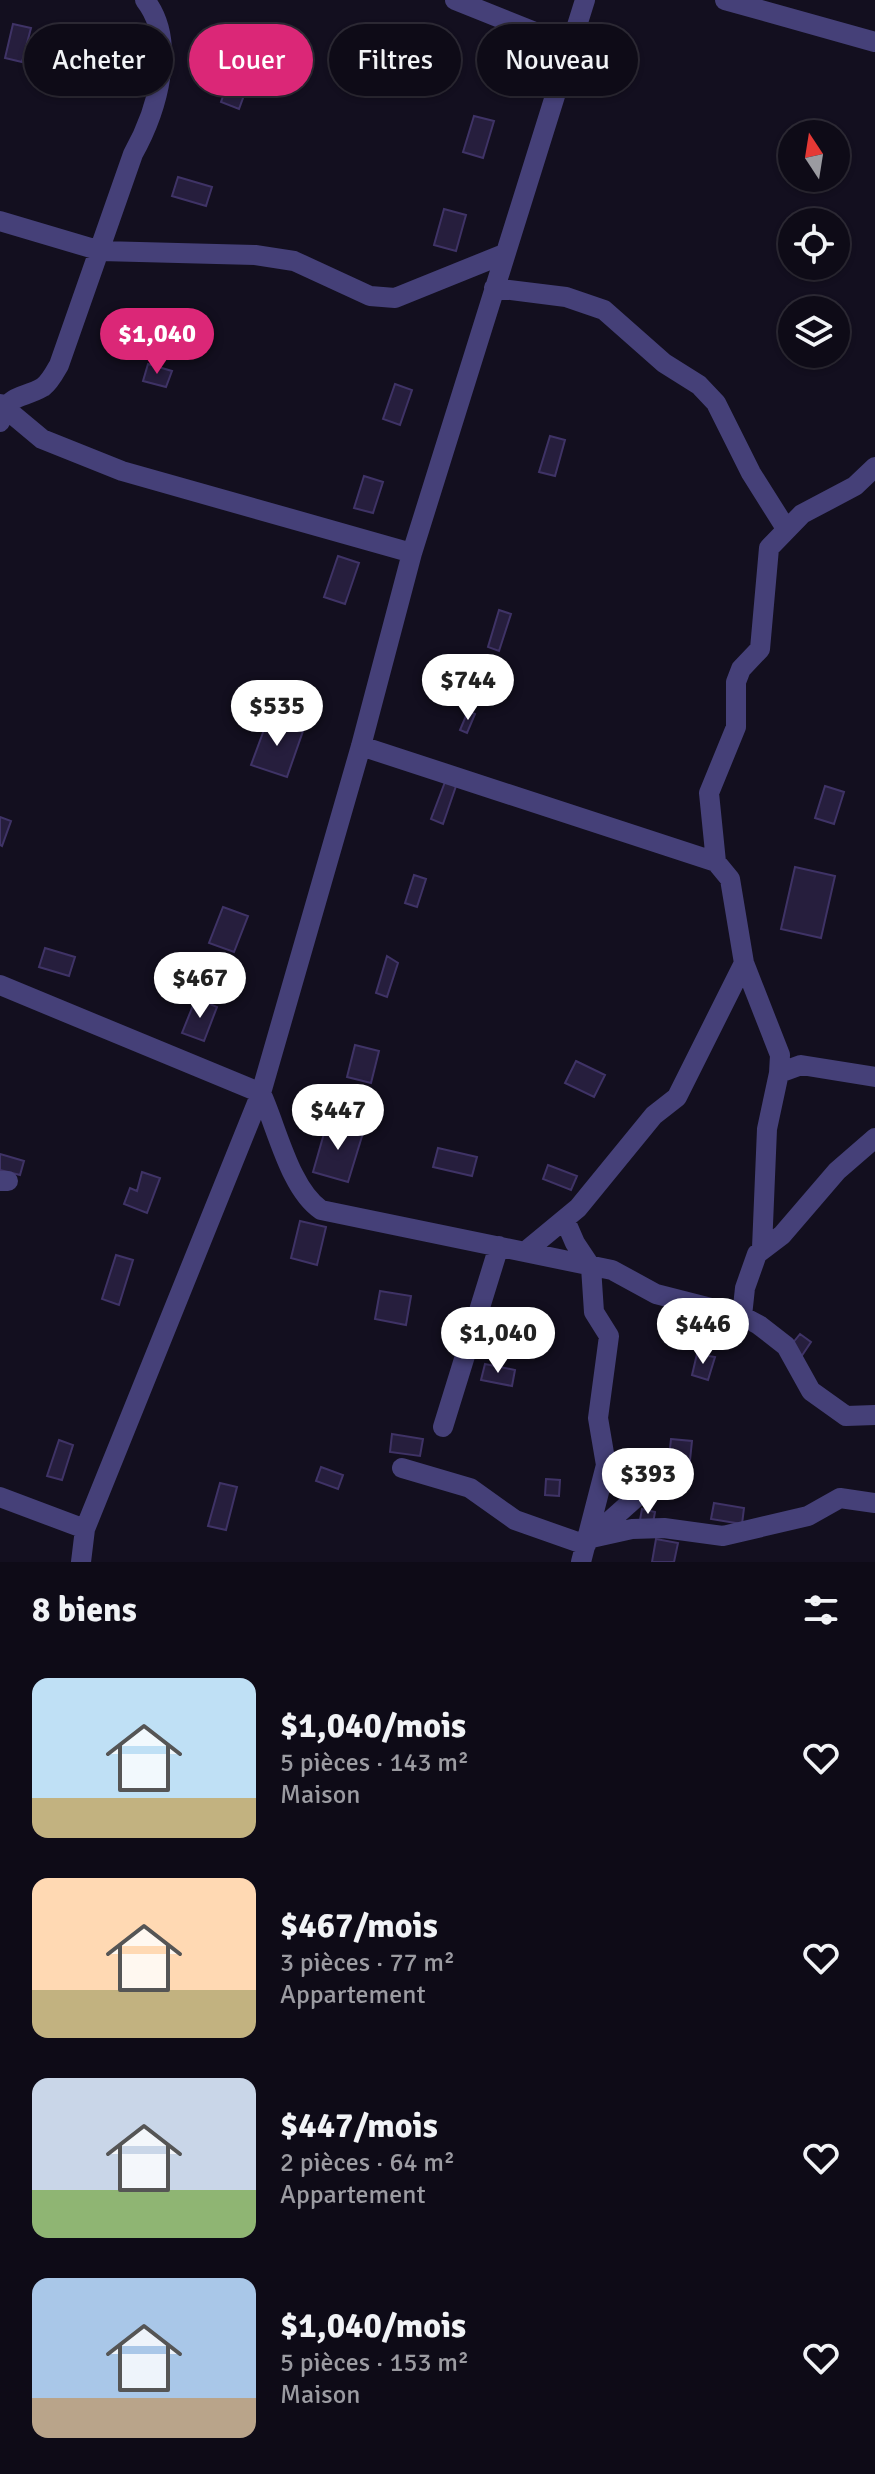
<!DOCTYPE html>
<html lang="fr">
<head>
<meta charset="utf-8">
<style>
	:root { --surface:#0e0b17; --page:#1c1924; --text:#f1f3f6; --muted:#9b9ba1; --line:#2e2b36; --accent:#db2777 }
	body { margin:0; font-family:Signika,sans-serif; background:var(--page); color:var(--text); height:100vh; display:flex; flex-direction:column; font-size:30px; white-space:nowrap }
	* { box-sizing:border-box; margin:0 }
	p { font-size:26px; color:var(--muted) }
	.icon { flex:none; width:44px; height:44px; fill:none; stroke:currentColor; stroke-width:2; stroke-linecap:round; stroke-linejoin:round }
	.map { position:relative; height:1562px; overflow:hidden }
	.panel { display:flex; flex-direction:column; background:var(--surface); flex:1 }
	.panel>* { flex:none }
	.banner { position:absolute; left:24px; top:24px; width:828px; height:72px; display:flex; gap:16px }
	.needle { width:52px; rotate:348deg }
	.controls { position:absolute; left:778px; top:120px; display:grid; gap:16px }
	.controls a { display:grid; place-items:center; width:72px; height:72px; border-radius:50%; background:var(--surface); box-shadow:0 2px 6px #0004,0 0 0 2px var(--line); font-size:40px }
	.price { position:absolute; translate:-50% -68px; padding:0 18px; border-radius:28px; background:#fff; color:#222; font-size:26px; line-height:52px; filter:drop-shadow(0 2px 4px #0008) }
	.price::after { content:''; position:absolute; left:50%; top:48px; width:24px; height:18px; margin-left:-12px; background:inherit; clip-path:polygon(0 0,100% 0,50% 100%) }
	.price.on { background:var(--accent); color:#fff }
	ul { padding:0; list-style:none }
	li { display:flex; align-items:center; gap:24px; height:200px; padding:0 32px }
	li span { display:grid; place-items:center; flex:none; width:224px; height:160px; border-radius:16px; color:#555 }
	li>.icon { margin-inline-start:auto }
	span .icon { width:96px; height:96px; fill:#fffc; stroke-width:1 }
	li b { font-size:34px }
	h2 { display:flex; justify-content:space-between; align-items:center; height:96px; padding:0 32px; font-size:34px }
	.chip { padding:0 28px; border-radius:36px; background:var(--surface); box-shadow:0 2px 6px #0004,0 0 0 2px var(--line); font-size:28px; line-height:72px }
	.chip.on { background:var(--accent); color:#fff }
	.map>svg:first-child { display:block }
</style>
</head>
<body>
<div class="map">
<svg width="875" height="1562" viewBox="0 0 875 1562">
	<rect width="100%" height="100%" fill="#130f1f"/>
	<path fill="#261e3d" stroke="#3f3366" stroke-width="2" d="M13,24L31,28L22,62L5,58Z
		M500,29L523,36L513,73L489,66Z
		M229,80L247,87L239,109L221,102Z
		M474,116L494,121L483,158L463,152Z
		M178,177L212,187L206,206L172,196Z
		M444,209L466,215L456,251L434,245Z
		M148,364L172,371L166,387L143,381Z
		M395,384L412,390L400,425L383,419Z
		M550,436L565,440L555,476L539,472Z
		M364,476L383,482L373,513L354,508Z
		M338,556L359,563L345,604L324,597Z
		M499,610L511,614L499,651L488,647Z
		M468,711L475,714L467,733L460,730Z
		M268,719L303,731L287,777L251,765Z
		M445,782L456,786L443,824L431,819Z
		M825,786L844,792L834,824L815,818Z
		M0,817L11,821L2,846L0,845Z
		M795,867L835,876L821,938L781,929Z
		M414,875L426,879L417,907L405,903Z
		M223,907L248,916L234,952L209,943Z
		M45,948L75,957L69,976L39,967Z
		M387,956L398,963L387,997L376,993Z
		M196,998L217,1007L204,1041L182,1033Z
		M355,1045L379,1051L371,1083L347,1077Z
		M576,1061L605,1075L594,1097L565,1083Z
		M327,1123L363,1133L348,1182L313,1172Z
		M438,1148L477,1157L472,1176L433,1167Z
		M0,1154L24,1161L20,1175L0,1170Z
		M548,1165L577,1176L571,1190L543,1179Z
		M142,1172L160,1178L147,1213L124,1204L130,1188L137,1191Z
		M300,1221L326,1227L317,1265L291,1258Z
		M116,1255L133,1260L119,1305L102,1299Z
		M380,1291L411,1296L406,1325L375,1319Z
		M519,1333L545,1339L541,1355L516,1349Z
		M800,1334L811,1342L801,1357L788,1349Z
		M697,1354L715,1357L708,1380L692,1375Z
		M485,1364L515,1370L512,1386L481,1380Z
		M392,1434L423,1439L420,1456L390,1452Z
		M671,1439L692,1441L689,1470L668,1468Z
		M59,1440L73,1445L62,1480L47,1476Z
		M321,1467L343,1475L338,1489L316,1481Z
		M546,1479L560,1480L559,1496L545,1495Z
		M220,1483L237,1487L226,1530L208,1526Z
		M714,1503L744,1508L742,1524L711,1519Z
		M642,1509L655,1512L653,1523L640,1520Z
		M656,1539L678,1543L674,1562H652Z"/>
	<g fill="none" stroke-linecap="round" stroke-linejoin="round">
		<path stroke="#454078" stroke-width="20" d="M455,0L570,46
			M725,0L875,42
			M0,221L101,251L255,255L294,261L370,296L395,298L504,254
			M494,288L566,297L604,310L664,363L699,385L716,403L751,473L785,527
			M0,404L42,439L122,471L412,553
			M0,422C10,391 21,400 43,387C50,382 55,372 59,365L133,154C157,111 178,42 145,0
			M361,746L716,862L730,879L744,963L780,1055L779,1073
			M716,862L709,793L736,727V682L741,669L760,649L769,548L802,514L855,486L875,467
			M0,985L261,1093C277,1128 290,1189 321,1210L612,1270L656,1294L742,1316L759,1325L786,1346L811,1391L846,1416L875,1415
			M0,1181H8
			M565,1220L575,1243L591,1267L594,1312L609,1336L598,1418L606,1465L581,1562
			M762,1248L767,1129L779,1073L801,1065L875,1077
			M526,1251L578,1208L654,1115L677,1097L744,963
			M742,1316L745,1288L757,1254L782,1235L837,1171L875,1138
			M443,1427L499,1246
			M402,1468L470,1488L515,1520L586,1545
			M0,1497L85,1529
			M594,1535L641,1493L662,1466
			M587,1539L632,1529L664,1528L723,1536L808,1516L840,1498L875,1503
			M81,1562L85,1529L261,1093L361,746L412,553L585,0"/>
	</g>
</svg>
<div class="controls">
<a><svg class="needle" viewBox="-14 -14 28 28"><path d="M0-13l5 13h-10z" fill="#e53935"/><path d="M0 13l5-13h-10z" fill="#9b9ba1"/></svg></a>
<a><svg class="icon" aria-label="locate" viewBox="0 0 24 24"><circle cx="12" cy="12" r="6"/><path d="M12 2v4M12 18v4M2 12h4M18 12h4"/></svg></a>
<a><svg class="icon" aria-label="layers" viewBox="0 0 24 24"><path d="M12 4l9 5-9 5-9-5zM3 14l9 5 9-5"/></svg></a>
</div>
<b class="price on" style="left:157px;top:376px">$1,040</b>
<b class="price" style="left:468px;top:722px">$744</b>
<b class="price" style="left:277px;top:748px">$535</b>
<b class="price" style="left:200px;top:1020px">$467</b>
<b class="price" style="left:338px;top:1152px">$447</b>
<b class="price" style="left:703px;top:1366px">$446</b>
<b class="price" style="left:498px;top:1375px">$1,040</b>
<b class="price" style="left:648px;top:1516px">$393</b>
<div class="banner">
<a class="chip">Acheter</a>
<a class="chip on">Louer</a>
<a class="chip">Filtres</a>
<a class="chip">Nouveau</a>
</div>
</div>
<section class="panel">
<h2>8 biens<svg class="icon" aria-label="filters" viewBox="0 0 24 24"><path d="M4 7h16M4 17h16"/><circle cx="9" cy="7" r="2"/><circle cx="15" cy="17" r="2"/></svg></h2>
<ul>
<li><span style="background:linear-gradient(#bfe0f5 75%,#c2b280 0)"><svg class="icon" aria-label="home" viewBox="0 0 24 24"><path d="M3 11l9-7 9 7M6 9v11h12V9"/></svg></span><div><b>$1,040/mois</b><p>5 pièces · 143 m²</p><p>Maison</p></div><svg class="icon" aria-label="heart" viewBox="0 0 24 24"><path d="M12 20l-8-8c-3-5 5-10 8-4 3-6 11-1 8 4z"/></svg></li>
<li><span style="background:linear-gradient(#ffd9b3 70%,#c2b280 0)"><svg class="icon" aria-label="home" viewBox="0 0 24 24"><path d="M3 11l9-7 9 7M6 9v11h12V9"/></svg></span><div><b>$467/mois</b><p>3 pièces · 77 m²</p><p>Appartement</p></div><svg class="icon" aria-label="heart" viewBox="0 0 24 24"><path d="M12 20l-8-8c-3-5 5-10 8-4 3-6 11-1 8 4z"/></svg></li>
<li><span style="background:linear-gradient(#c9d6e8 70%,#8fb573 0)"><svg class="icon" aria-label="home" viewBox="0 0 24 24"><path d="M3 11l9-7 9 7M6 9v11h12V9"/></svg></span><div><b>$447/mois</b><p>2 pièces · 64 m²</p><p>Appartement</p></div><svg class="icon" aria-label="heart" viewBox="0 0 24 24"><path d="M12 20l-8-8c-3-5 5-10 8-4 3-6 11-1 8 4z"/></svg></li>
<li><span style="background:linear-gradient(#a9c7e8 75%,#b9a48a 0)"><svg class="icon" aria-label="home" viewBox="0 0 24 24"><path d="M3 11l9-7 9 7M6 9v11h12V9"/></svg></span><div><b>$1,040/mois</b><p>5 pièces · 153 m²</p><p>Maison</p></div><svg class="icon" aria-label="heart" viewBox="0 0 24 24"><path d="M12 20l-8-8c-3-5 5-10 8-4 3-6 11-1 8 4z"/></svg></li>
</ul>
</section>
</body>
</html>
